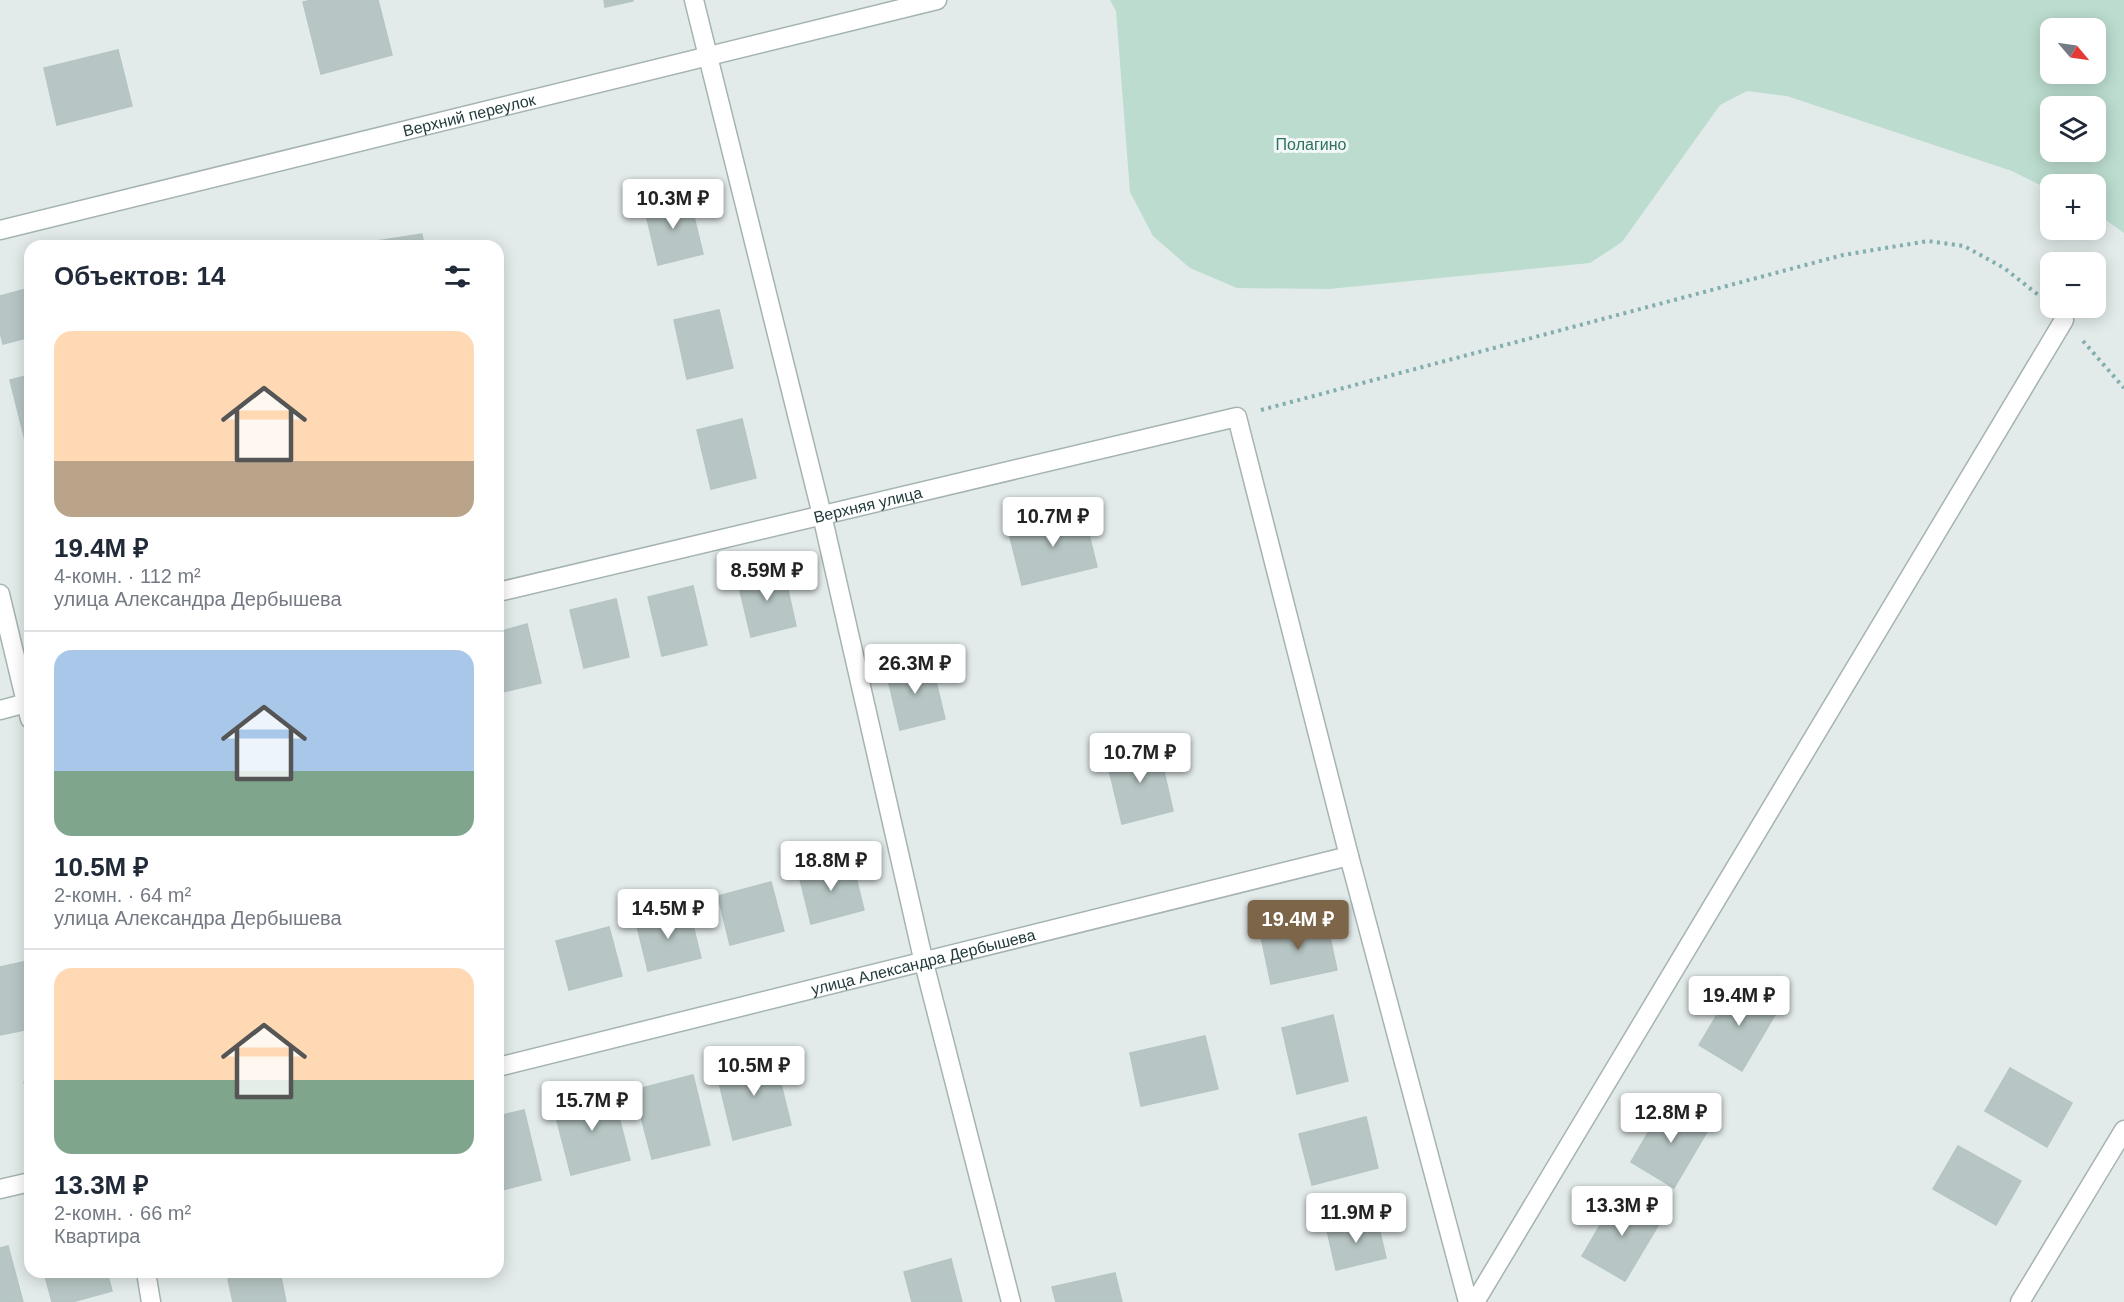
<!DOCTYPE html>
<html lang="ru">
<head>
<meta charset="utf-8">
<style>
	:root { --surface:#fff; --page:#f2f2f3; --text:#1f2937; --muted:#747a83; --line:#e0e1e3; --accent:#7c6549 }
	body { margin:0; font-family:Arial,sans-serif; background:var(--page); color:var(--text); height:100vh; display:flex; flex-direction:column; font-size:22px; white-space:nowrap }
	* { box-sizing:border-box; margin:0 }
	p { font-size:20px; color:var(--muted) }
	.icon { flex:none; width:33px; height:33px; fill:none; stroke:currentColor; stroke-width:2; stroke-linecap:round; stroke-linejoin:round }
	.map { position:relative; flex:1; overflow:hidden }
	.side { position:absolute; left:24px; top:240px; width:480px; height:1038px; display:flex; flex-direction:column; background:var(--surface); border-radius:18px; box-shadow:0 3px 15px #0003 }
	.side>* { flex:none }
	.needle { width:39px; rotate:119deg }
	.buttons { position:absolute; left:2040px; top:18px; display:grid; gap:12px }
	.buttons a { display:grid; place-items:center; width:66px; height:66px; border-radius:12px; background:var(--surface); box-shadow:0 3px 15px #0003; font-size:30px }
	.price { position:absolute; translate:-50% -51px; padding:0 14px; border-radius:6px; background:#fff; color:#222; font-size:20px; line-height:39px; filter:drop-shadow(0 2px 3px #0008) }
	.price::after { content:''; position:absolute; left:50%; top:36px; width:18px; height:14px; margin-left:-9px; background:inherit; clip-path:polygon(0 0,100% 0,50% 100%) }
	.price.on { background:var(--accent); color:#fff }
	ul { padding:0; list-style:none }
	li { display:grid; align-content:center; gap:12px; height:318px; padding:0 30px }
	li+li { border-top:2px solid var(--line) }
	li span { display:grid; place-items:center; height:186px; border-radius:18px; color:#555 }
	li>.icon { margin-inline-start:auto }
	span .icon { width:108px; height:108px; fill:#fffc; stroke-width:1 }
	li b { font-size:26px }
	h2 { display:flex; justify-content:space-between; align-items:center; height:72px; padding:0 30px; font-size:26px }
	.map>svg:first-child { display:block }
</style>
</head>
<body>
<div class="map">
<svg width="2124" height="1302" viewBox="0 0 2124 1302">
	<rect width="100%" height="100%" fill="#e2ebea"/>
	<path fill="#bbdcce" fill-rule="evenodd" d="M1110,0H2124V233L2096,213V184H2050V190L2012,171L1787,96L1747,91L1720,105L1622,242L1590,263L1329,289L1237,288L1190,268L1153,236L1130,192L1116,11ZM2050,28H2096V74H2050ZM2050,106H2096V152H2050Z"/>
	<path fill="#b7c6c4" stroke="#b4c5c3" stroke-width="1.5" d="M311,0H378L392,55L321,74L303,2Z
		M604,0H633V1L605,7Z
		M118,50L132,106L57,125L44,68Z
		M689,196L703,254L658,265L644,206Z
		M422,234L424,246H364L363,243Z
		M30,288V337L3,344L0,332V296Z
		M719,310L733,368L687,379L674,320Z
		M30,375V447L27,448L10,380Z
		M742,419L756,478L711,489L697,430Z
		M1083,510L1097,567L1022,585L1008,529Z
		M783,568L796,626L751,637L737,578Z
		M693,586L707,645L662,656L648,597Z
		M616,599L629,657L584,668L570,610Z
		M527,624L541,683L498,693V632Z
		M931,661L945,719L900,730L886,671Z
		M1158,745L1173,811L1122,824L1106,757Z
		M852,861L864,910L811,924L799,875Z
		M771,882L784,931L730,945L718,896Z
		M689,909L701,958L648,971L636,922Z
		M1326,919L1337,970L1271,984L1260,932Z
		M609,927L622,976L569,990L556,941Z
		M28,961L30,969V1029L0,1035V967Z
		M1736,983L1779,1008L1742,1071L1699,1045Z
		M1333,1015L1348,1081L1297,1094L1282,1028Z
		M1205,1036L1218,1089L1141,1106L1130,1053Z
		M774,1055L791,1125L733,1140L716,1070Z
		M2010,1068L2072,1103L2047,1147L1985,1111Z
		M693,1075L710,1145L652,1159L634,1090Z
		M30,1080V1103L24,1082Z
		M612,1090L630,1160L571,1175L553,1105Z
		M1667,1100L1711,1125L1674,1188L1631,1162Z
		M524,1110L541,1180L498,1191V1116Z
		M1366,1117L1378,1168L1312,1185L1299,1134Z
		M1958,1146L2021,1181L1996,1225L1933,1189Z
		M1619,1193L1662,1219L1625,1281L1582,1256Z
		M1377,1219L1386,1258L1336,1270L1327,1230Z
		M8,1246L23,1302H0V1248Z
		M951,1259L962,1302H912L904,1272Z
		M44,1272H107L112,1291L72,1302H52Z
		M258,1272H280L286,1302H233L228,1279Z
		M1115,1273L1122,1302H1056L1052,1287Z"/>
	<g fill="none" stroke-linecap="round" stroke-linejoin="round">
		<g stroke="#a5b3b2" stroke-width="21">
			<g id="minor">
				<path d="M694,0L822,515L924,963L1011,1302"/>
				<path id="s1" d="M0,230L937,0"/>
				<path id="s2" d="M498,592L1237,417L1349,856L1468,1302"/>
				<path d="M0,594L30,719"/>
				<path d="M0,710L30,702"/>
				<path id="s3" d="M498,1067L1349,856"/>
				<path d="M0,1189L30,1182"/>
				<path d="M146,1272L151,1302"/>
				<path d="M1475,1302L2064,320"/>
				<path d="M2020,1302L2124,1130"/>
			</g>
		</g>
		<path stroke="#83aeae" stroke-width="4" stroke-dasharray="3 4.5" stroke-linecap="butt" d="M2083,341L2124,388
			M1261,410L1843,255L1928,241L1964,246L2004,268L2046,301"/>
		<use href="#minor" stroke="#fff" stroke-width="18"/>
	</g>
	<g text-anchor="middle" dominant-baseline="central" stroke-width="6" stroke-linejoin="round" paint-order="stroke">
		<g font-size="16" fill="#223b3c" stroke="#f2f8f7">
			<text stroke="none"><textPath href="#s1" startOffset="483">Верхний переулок</textPath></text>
			<text stroke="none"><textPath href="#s2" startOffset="380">Верхняя улица</textPath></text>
			<text stroke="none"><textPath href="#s3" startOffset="438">улица Александра Дербышева</textPath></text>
		</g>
		<g font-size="16" fill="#2e715d" stroke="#f2f8f7">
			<text x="1311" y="144">Полагино</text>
		</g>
	</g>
</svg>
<div class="buttons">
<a><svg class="needle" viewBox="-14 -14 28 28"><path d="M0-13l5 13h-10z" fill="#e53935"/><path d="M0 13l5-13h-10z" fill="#747a83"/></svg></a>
<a><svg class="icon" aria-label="layers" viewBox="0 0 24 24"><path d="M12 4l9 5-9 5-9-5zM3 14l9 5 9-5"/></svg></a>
<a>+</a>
<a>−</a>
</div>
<b class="price" style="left:673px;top:230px">10.3M ₽</b>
<b class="price" style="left:1053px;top:548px">10.7M ₽</b>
<b class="price" style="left:767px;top:602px">8.59M ₽</b>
<b class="price" style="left:915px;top:695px">26.3M ₽</b>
<b class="price" style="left:1140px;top:784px">10.7M ₽</b>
<b class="price" style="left:831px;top:892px">18.8M ₽</b>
<b class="price" style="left:668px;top:940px">14.5M ₽</b>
<b class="price on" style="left:1298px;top:951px">19.4M ₽</b>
<b class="price" style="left:1739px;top:1027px">19.4M ₽</b>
<b class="price" style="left:754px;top:1097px">10.5M ₽</b>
<b class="price" style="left:592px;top:1132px">15.7M ₽</b>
<b class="price" style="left:1671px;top:1144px">12.8M ₽</b>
<b class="price" style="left:1622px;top:1237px">13.3M ₽</b>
<b class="price" style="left:1356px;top:1244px">11.9M ₽</b>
<section class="side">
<h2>Объектов: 14<svg class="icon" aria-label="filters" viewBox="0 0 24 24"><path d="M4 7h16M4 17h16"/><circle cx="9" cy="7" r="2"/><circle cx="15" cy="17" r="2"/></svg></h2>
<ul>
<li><span style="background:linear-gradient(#ffd9b3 70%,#b9a48a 0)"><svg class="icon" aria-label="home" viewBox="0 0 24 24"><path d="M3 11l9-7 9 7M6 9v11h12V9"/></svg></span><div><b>19.4M ₽</b><p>4-комн. · 112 m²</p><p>улица Александра Дербышева</p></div></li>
<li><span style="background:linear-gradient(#a9c7e8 65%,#7fa58c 0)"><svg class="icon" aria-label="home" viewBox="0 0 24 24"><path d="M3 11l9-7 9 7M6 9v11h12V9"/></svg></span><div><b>10.5M ₽</b><p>2-комн. · 64 m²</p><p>улица Александра Дербышева</p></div></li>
<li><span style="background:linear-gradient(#ffd9b3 60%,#7fa58c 0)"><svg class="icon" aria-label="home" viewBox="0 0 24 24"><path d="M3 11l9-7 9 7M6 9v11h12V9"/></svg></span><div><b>13.3M ₽</b><p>2-комн. · 66 m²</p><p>Квартира</p></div></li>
</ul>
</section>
</div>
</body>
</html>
